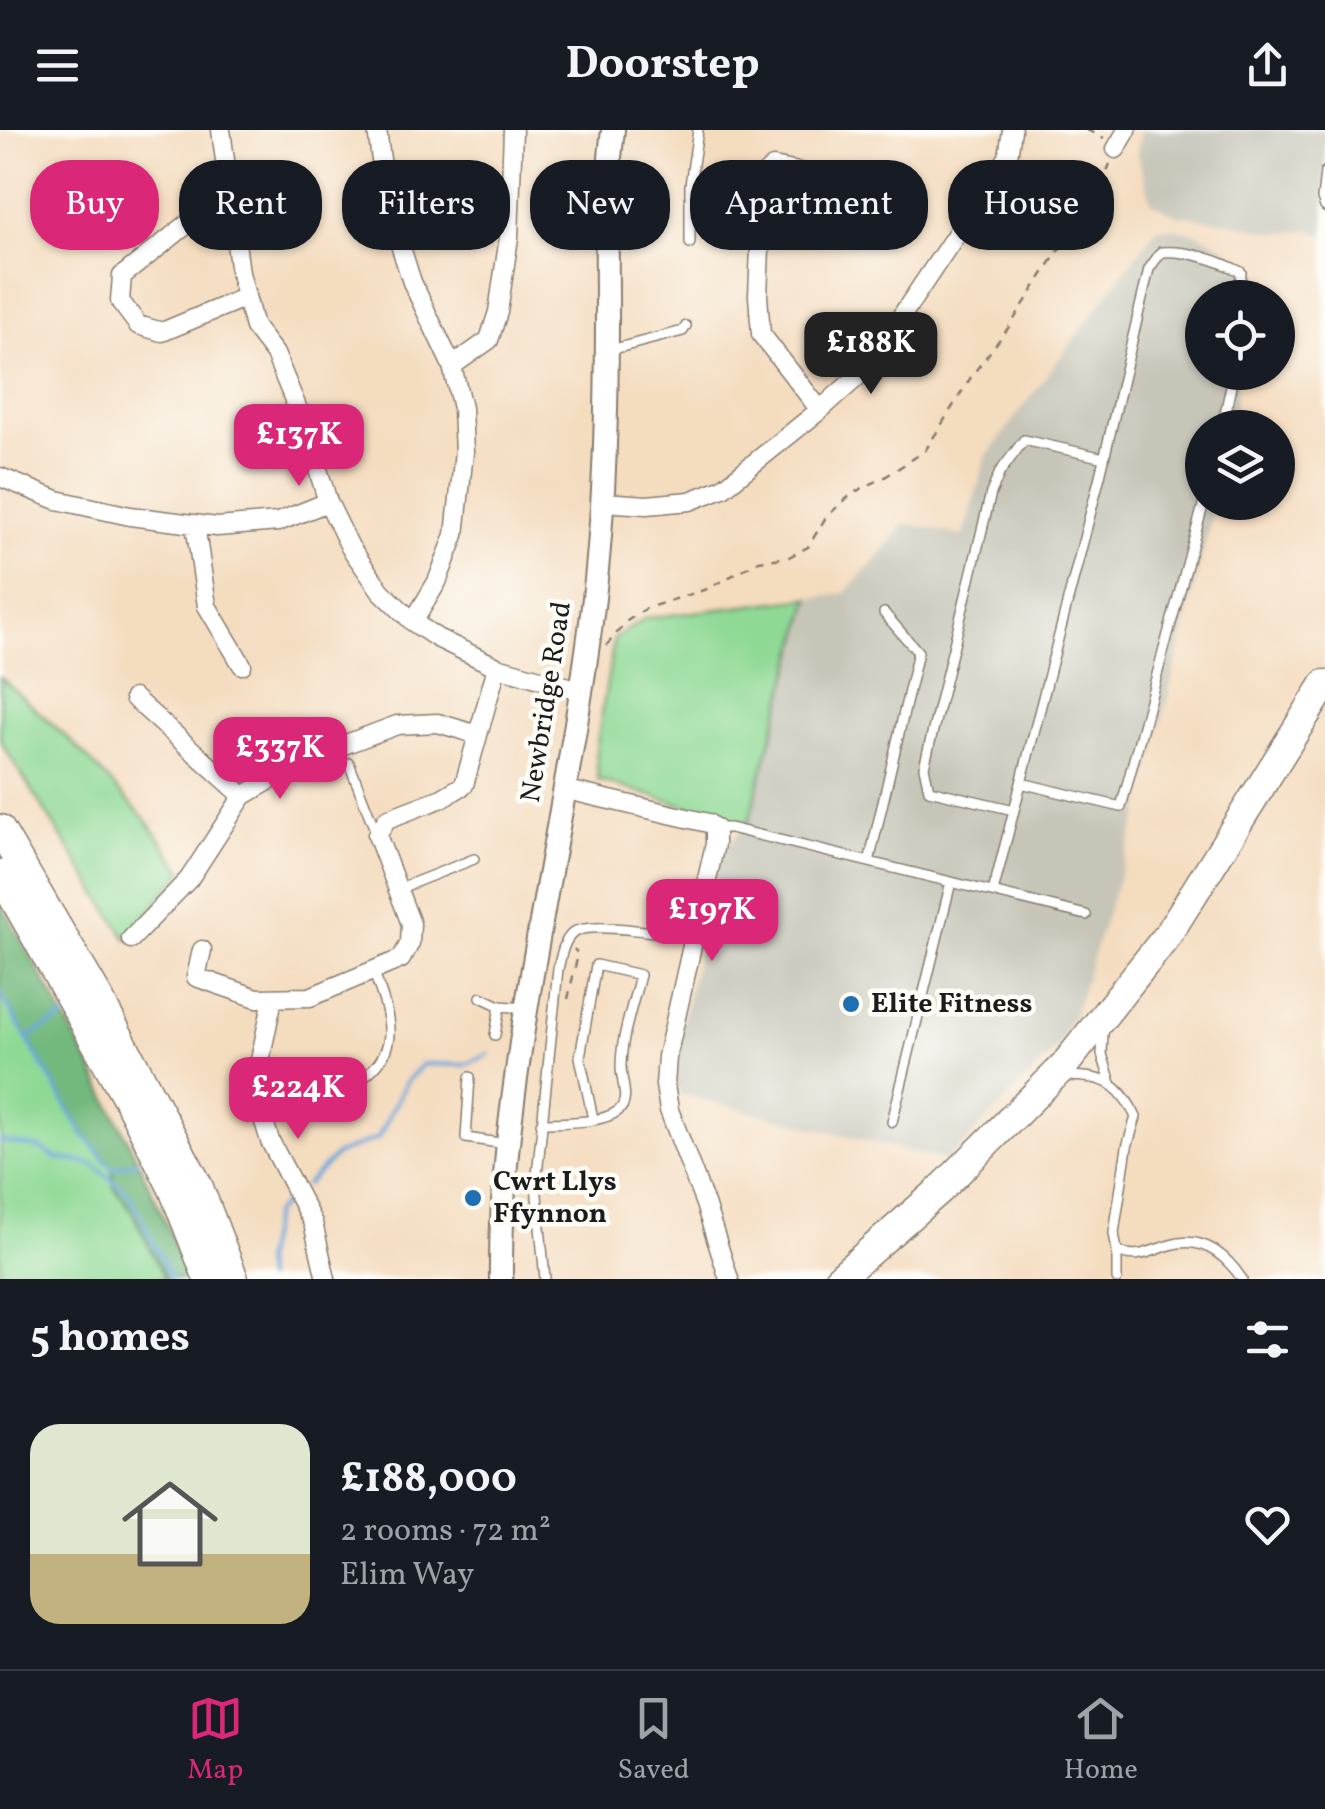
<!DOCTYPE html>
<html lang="en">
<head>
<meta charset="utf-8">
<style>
	:root { --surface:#171b24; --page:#242831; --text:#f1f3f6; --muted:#9ea1a6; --line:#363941; --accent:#db2777 }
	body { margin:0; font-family:Vollkorn,serif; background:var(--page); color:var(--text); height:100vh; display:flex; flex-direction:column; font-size:38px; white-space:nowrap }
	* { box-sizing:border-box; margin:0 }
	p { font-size:32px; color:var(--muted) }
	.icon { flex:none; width:55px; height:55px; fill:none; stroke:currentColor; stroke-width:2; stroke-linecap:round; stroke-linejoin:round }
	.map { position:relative; height:1149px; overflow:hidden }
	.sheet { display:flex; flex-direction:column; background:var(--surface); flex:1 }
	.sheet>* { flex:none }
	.guide { position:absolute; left:30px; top:30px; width:1265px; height:90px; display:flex; gap:20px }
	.buttons { position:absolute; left:1185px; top:150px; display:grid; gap:20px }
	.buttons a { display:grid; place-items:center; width:110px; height:110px; border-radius:50%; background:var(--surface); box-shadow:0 2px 8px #0004; font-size:50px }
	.price { position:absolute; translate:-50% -85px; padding:0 22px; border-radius:20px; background:var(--accent); color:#fff; font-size:32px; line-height:65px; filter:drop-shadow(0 2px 5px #0008) }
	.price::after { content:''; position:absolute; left:50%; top:60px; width:30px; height:22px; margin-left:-15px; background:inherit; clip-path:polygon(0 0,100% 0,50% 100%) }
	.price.selected { background:#222; color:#fff }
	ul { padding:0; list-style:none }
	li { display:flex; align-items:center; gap:30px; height:250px; padding:0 30px }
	li span { display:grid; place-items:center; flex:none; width:280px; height:200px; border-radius:30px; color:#555 }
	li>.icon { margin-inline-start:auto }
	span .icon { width:120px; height:120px; fill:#fffc; stroke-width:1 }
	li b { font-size:42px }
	h2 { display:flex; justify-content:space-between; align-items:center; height:120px; padding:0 30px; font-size:42px }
	.chip { padding:0 35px; border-radius:40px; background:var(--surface); box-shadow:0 2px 8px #0004; font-size:35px; line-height:90px }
	.chip.selected { background:var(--accent); color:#fff }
	header { display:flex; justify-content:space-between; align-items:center; height:130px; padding:0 30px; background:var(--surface); font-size:45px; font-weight:700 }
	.tab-bar { display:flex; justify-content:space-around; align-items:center; height:140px; border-top:2px solid var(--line); background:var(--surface); font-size:28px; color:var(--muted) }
	.tab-bar a { display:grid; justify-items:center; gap:5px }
	.tab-bar .selected { color:var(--accent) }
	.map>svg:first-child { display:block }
</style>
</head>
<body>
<header><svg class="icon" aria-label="menu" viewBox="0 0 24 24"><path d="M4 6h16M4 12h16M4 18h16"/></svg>Doorstep<svg class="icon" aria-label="share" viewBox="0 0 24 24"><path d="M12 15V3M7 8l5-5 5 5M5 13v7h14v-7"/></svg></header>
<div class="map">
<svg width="1325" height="1149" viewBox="0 0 1325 1149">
	<rect width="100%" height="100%" fill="#fdfcf7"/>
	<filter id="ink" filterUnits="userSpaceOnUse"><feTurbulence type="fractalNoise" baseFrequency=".01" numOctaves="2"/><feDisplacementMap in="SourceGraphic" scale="20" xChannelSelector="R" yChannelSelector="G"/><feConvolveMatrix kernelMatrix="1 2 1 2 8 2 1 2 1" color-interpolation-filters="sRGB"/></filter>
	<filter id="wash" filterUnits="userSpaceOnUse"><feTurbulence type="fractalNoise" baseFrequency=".0048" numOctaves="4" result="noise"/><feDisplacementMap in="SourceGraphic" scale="40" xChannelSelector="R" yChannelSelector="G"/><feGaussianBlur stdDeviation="2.25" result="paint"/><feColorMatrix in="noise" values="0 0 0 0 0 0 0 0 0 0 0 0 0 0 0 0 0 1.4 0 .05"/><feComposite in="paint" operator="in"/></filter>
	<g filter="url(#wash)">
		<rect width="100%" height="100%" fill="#f4dcbf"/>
		<path fill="#c6c5b8" d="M1141,0H1325V105L1312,101L1274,103L1228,92L1176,85L1152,73L1137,24Z
			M1157,98H1171L1199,104L1224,117L1237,129L1247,144L1245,167L1202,168V242L1238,243L1233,297L1202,298V372L1215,373L1139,685L1072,889L1057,918L947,1031L681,964L675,954L677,927L685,879L721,723L748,693L810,468L844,464L878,428L905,393L964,406L986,327Z"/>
		<path fill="#8fd995" stroke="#567a58" stroke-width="2.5" d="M810,468L748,694L598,650L596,619L614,509L646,488Z
			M0,547L72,612L148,692L183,741L127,809L0,611Z
			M0,863L82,1002L113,1039L114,1057L131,1079L165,1149H0Z"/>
		<path fill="#73b97e" stroke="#486a4d" stroke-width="2.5" d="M0,772C70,895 137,1017 189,1149H165L131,1079L114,1057L113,1039L82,1002L0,863Z"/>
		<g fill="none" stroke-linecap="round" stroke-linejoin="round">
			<path stroke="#68a6da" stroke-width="4" d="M0,863L82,1002L113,1039L137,1031
				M26,908L65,887
				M0,1011L40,1018L56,1028L93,1034L130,1065L171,1149
				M306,1055L337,1024L378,1008L406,952L423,934L465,935L489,924
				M265,1149L263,1132L274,1083L288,1070"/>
		</g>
	</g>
	<g filter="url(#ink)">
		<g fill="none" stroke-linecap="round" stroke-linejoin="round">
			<g stroke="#887c6e" stroke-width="12">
				<path id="service" d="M1325,42L1322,69L1325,77
					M690,113V55L698,0
					M610,220L683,201L686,196
					M1222,298L1234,242
					M349,633L377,705
					M1021,653L1121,677L1204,372
					M1014,680L929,660L924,637L991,363L1000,342L1024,310L1104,328
					M715,698H730L1086,785
					M869,732L918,522L884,483
					M398,759L474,729
					M993,762L1100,346L1149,139L1161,122C1188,120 1218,130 1241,142L1240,168
					M481,867L500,876L524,878
					M1103,902L1102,924L1111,953
					M495,905L500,876
					M1063,946C1103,947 1117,949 1136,987L1127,1017L1114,1103L1117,1121V1149
					M363,947C405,918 387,880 373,840
					M470,947L466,1008L506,1014
					M892,992L951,752
					M541,993C562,992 601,994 618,981C631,971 621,952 621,937C621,906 633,875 640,845L596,835L580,927L593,989
					M1117,1121C1137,1130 1150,1121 1170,1115C1202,1105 1225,1124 1242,1149
					M545,1149L536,1055L558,839C561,827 563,811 573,803C588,790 671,805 693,807"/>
			</g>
			<g stroke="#887c6e" stroke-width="21">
				<path id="minor" d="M221,0L240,143L254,197L275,224L304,294L328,372L350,417L381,461L413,492L437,508L497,537L580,560
					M377,0L387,74L412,152L452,236L462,278L464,322L455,405L437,452L413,492
					M1116,19L1127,0
					M229,61L122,146L120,171L138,195L162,202L246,167
					M762,101L784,96L805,66L810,52L804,43L773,37L763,46L758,166L761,204L820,280
					M452,236L489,210L498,182L509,107L513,0
					M0,347L57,370L130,386L217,397L278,392L328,372
					M603,372L647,375L690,371L723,358L820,280L866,239L1008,27L1012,0
					M195,394L207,476L242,535
					M134,568L243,666
					M563,659L708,693L715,698V714L667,927L665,955L669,980L705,1074L729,1149
					M131,809L189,749L243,666L306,629L397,595L438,593L478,605
					M202,820L196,847L257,868L310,867L401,829L410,813L411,794L377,705L387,689L442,668L464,655L497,537
					M273,868L254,959L270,1011L313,1093L326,1149"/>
			</g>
			<g stroke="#887c6e" stroke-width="26">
				<path id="secondary" d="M501,1149C500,1062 511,979 524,893C546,752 577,611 594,468C605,373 607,277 607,181C607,121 605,60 613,0"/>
			</g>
			<g stroke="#887c6e" stroke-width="31">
				<path id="primary" d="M0,699L95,861L198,1055L234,1149
					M0,744L128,970L173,1059L208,1149
					M838,1149L941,1059L1063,937L1167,806L1325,554"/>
			</g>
			<path stroke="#887c6e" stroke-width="2.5" stroke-dasharray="8 8" stroke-linecap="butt" d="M1087,0L1104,8
				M606,516L627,491L647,478L707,459L759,431L789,427L808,417L826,387L853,363L885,347L925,321L973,244L1009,197L1102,53L1110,34
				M568,869L578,824L574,819"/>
			<use href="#service" stroke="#fff" stroke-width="9"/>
			<use href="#minor" stroke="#fff" stroke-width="18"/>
			<use href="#secondary" stroke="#fff" stroke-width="22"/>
			<use href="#primary" stroke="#fff" stroke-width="28"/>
		</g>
	</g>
	<g fill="#1f6fb2" stroke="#fdfcf7" stroke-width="4">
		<circle cx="851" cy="874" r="10"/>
		<circle cx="473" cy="1068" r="10"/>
	</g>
	<g text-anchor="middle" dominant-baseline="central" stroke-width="9" stroke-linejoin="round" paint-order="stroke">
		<g font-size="28" fill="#1c1c1c" stroke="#fdfcf7">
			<text transform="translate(547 572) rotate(-81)">Newbridge Road</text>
		</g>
		<g font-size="28" font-weight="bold" fill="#1c1c1c" stroke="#fdfcf7" text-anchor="start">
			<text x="871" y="874">Elite Fitness</text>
			<text x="493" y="1052">Cwrt Llys<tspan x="493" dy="32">Ffynnon</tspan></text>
		</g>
	</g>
</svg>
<div class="buttons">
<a><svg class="icon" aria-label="locate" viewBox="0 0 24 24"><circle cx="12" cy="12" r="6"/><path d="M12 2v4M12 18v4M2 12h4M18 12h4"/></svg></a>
<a><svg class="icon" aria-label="layers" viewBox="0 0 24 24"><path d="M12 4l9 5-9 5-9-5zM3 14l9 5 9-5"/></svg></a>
</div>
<b class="price selected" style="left:871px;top:267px">£188K</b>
<b class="price" style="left:299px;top:359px">£137K</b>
<b class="price" style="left:280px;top:672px">£337K</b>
<b class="price" style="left:712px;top:834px">£197K</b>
<b class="price" style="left:298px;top:1012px">£224K</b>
<div class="guide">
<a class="chip selected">Buy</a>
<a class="chip">Rent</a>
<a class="chip">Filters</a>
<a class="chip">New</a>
<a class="chip">Apartment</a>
<a class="chip">House</a>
</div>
</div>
<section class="sheet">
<h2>5 homes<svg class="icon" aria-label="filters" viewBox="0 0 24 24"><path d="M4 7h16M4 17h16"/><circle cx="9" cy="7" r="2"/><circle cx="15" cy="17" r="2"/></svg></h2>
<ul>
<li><span style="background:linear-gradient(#dfe7d0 65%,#c2b280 0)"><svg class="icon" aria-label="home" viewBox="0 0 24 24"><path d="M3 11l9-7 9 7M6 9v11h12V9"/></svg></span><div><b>£188,000</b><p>2 rooms · 72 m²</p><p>Elim Way</p></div><svg class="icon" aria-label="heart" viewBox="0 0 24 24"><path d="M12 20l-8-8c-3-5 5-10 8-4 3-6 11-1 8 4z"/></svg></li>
</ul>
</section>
<nav class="tab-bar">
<a class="selected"><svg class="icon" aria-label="map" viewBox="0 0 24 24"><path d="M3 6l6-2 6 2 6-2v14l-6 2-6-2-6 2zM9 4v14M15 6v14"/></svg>Map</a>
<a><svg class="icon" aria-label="saved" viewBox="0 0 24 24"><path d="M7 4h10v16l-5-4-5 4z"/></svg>Saved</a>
<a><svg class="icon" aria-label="home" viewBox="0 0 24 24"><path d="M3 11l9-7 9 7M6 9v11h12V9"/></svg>Home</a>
</nav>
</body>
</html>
